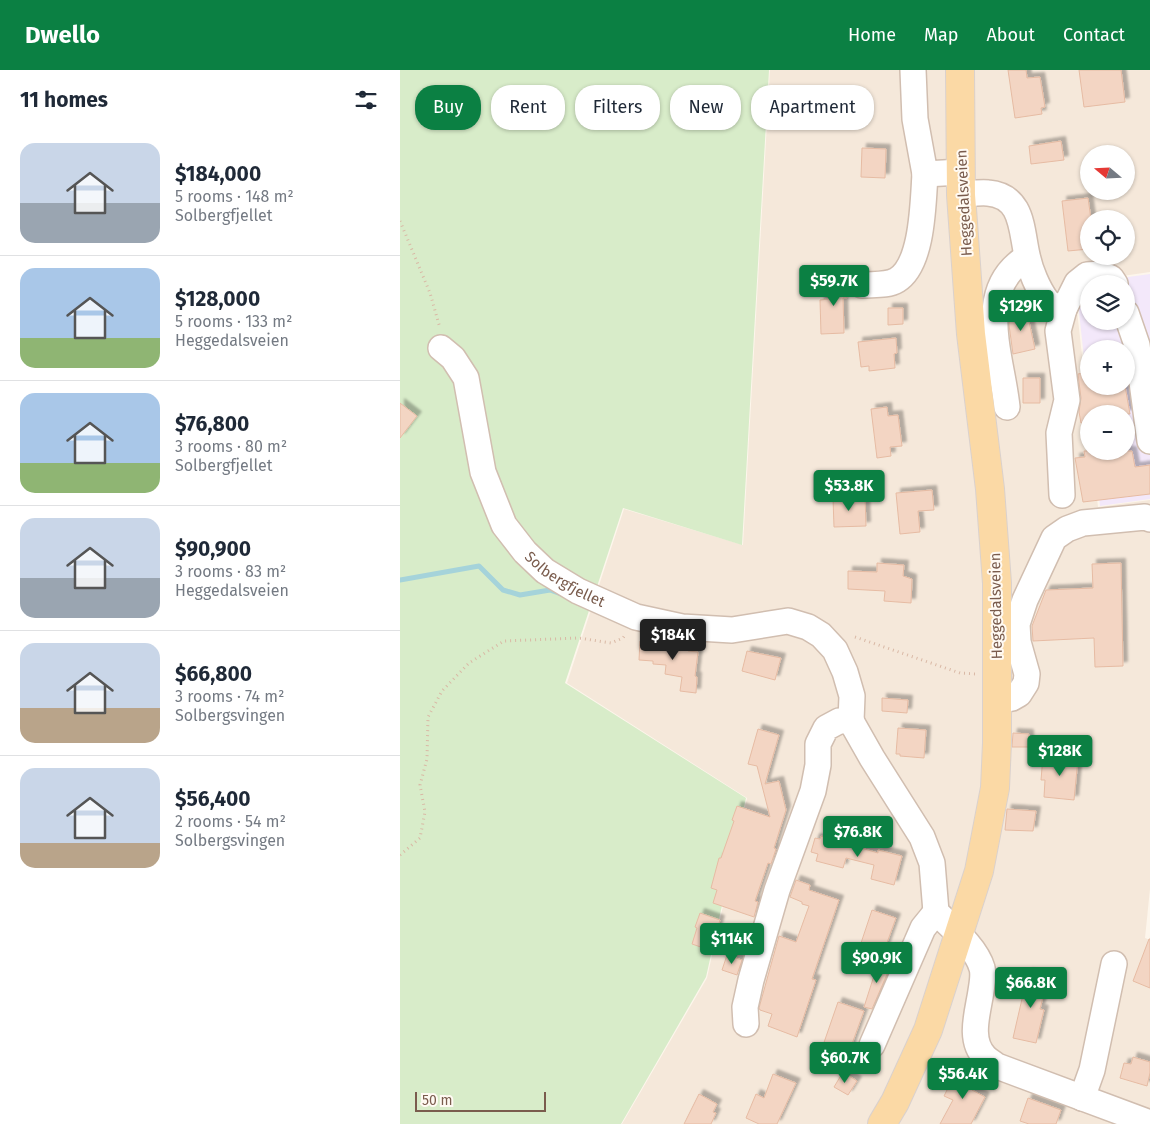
<!DOCTYPE html>
<html lang="en">
<head>
<meta charset="utf-8">
<style>
	:root { --surface:#fff; --page:#f6f6f7; --text:#1f2937; --muted:#747a83; --line:#e0e1e3; --accent:#0b8043 }
	body { margin:0; font-family:"Fira Sans",sans-serif; background:var(--page); color:var(--text); height:100vh; display:flex; flex-direction:column; font-size:19px; white-space:nowrap }
	* { box-sizing:border-box; margin:0 }
	p { font-size:16px; color:var(--muted) }
	.icon { flex:none; width:28px; height:28px; fill:none; stroke:currentColor; stroke-width:2; stroke-linecap:round; stroke-linejoin:round }
	.map { position:relative; flex:1; overflow:hidden }
	.drawer { display:flex; flex-direction:column; background:var(--surface); width:400px }
	.drawer>* { flex:none }
	.banner { position:absolute; left:15px; top:15px; width:475px; height:45px; display:flex; gap:10px }
	.needle { width:32px; rotate:289deg }
	.buttons { position:absolute; left:680px; top:75px; display:grid; gap:10px }
	.buttons a { display:grid; place-items:center; width:55px; height:55px; border-radius:50%; background:var(--surface); box-shadow:0 1px 4px #0004; font-size:25px }
	.scale { position:absolute; left:15px; bottom:12px; width:131px; box-sizing:border-box; padding-left:5px; border:2px solid #7a5c4d; border-top:0; font-size:14px; line-height:18px; white-space:nowrap; color:#7a5c4d; -webkit-text-stroke:4px #fffaf3; paint-order:stroke }
	.price { position:absolute; translate:-50% -42px; padding:0 11px; border-radius:5px; background:var(--accent); color:#fff; font-size:16px; line-height:32px; filter:drop-shadow(0 1px 2px #0008) }
	.price::after { content:''; position:absolute; left:50%; top:30px; width:15px; height:11px; margin-left:-8px; background:inherit; clip-path:polygon(0 0,100% 0,50% 100%) }
	.price.on { background:#222; color:#fff }
	ul { padding:0; list-style:none }
	li { display:flex; align-items:center; gap:15px; height:125px; padding:0 20px }
	li+li { border-top:1px solid var(--line) }
	li span { display:grid; place-items:center; flex:none; width:140px; height:100px; border-radius:15px; color:#555 }
	li>.icon { margin-inline-start:auto }
	span .icon { width:60px; height:60px; fill:#fffc; stroke-width:1 }
	li b { font-size:21px }
	h2 { display:flex; justify-content:space-between; align-items:center; height:60px; padding:0 20px; font-size:21px }
	.chip { padding:0 18px; border-radius:20px; background:var(--surface); box-shadow:0 1px 4px #0004; font-size:18px; line-height:45px }
	.chip.on { background:var(--accent); color:#fff }
	header { display:flex; align-items:center; gap:30px; box-sizing:border-box; height:70px; padding:0 25px; background:var(--accent); color:#fff }
	header strong { font-size:24px }
	nav { display:flex; gap:28px; margin-inline-start:auto; font-size:18px }
	main { display:flex; flex:1; min-height:0 }
	.map>svg:first-child { display:block }
</style>
</head>
<body>
<header>
<strong>Dwello</strong>
<nav><a>Home</a><a>Map</a><a>About</a><a>Contact</a></nav>
</header>
<main>
<section class="drawer">
<h2>11 homes<svg class="icon" aria-label="filters" viewBox="0 0 24 24"><path d="M4 7h16M4 17h16"/><circle cx="9" cy="7" r="2"/><circle cx="15" cy="17" r="2"/></svg></h2>
<ul>
<li><span style="background:linear-gradient(#c9d6e8 60%,#9aa5b1 0)"><svg class="icon" aria-label="home" viewBox="0 0 24 24"><path d="M3 11l9-7 9 7M6 9v11h12V9"/></svg></span><div><b>$184,000</b><p>5 rooms · 148 m²</p><p>Solbergfjellet</p></div></li>
<li><span style="background:linear-gradient(#a9c7e8 70%,#8fb573 0)"><svg class="icon" aria-label="home" viewBox="0 0 24 24"><path d="M3 11l9-7 9 7M6 9v11h12V9"/></svg></span><div><b>$128,000</b><p>5 rooms · 133 m²</p><p>Heggedalsveien</p></div></li>
<li><span style="background:linear-gradient(#a9c7e8 70%,#8fb573 0)"><svg class="icon" aria-label="home" viewBox="0 0 24 24"><path d="M3 11l9-7 9 7M6 9v11h12V9"/></svg></span><div><b>$76,800</b><p>3 rooms · 80 m²</p><p>Solbergfjellet</p></div></li>
<li><span style="background:linear-gradient(#c9d6e8 60%,#9aa5b1 0)"><svg class="icon" aria-label="home" viewBox="0 0 24 24"><path d="M3 11l9-7 9 7M6 9v11h12V9"/></svg></span><div><b>$90,900</b><p>3 rooms · 83 m²</p><p>Heggedalsveien</p></div></li>
<li><span style="background:linear-gradient(#c9d6e8 65%,#b9a48a 0)"><svg class="icon" aria-label="home" viewBox="0 0 24 24"><path d="M3 11l9-7 9 7M6 9v11h12V9"/></svg></span><div><b>$66,800</b><p>3 rooms · 74 m²</p><p>Solbergsvingen</p></div></li>
<li><span style="background:linear-gradient(#c9d6e8 75%,#b9a48a 0)"><svg class="icon" aria-label="home" viewBox="0 0 24 24"><path d="M3 11l9-7 9 7M6 9v11h12V9"/></svg></span><div><b>$56,400</b><p>2 rooms · 54 m²</p><p>Solbergsvingen</p></div></li>
</ul>
</section>
<div class="map">
<svg width="750" height="1054" viewBox="0 0 750 1054">
	<defs>
		<filter id="shadow"><feDropShadow dx="4.5" dy="-4.5" stdDeviation="1" flood-color="#0004"/></filter>
	</defs>
	<rect width="100%" height="100%" fill="#fdf6ec"/>
	<path fill="#f5e8da" fill-rule="evenodd" d="M370,0H750V202L674,213L689,349V381H692L698,437L750,430V819L745,868L750,870V1054H222L307,908L347,728L167,613L224,439L343,475ZM689,84H726V121H689ZM689,149H726V186H689Z"/>
	<path fill="#f3e8fa" fill-rule="evenodd" d="M750,204V429L700,436L694,381H726V344H690L676,214ZM689,214H726V251H689ZM689,279H726V316H689Z"/>
	<path fill="#d8ecc9" d="M0,0H369L342,475L223,438L165,613L346,728L306,907L221,1054H0Z"/>
	<g fill="none" stroke-linecap="round" stroke-linejoin="round">
		<path stroke="#a5d3da" stroke-width="5" d="M0,510L79,496L103,520L120,525L150,520L161,524"/>
	</g>
	<path fill="#f3d5c3" stroke="#e6bba3" filter="url(#shadow)" d="M608,0H626L627,8L640,7L645,37L641,38L642,44L615,48Z
		M679,0H721L725,32L684,37Z
		M661,71L664,90L631,94L629,76Z
		M462,78L486,79L485,108L461,107Z
		M688,128L691,149H689V179L668,181L662,131Z
		M428,207H447V228H443L444,263L421,264L420,230L429,229Z
		M488,238H503V254L488,255Z
		M626,238L635,279L613,284L609,255L610,242Z
		M496,268L497,283L494,284L495,298L469,301V296L461,297L458,272Z
		M689,302V316H725L730,344H689V352L681,353L679,342L681,328L678,304Z
		M623,308H640V333H623Z
		M0,333L17,346L0,368Z
		M487,337L488,346L498,345L502,376L490,377L491,386L477,388L471,339Z
		M684,381H732L735,397L750,395V424L683,432L675,388L685,387Z
		M532,420L534,440L518,441L520,462L500,464L496,423Z
		M465,427L466,456L434,457L433,428Z
		M477,493L504,495L503,506L512,509L511,533L484,531L485,521L448,519V501L477,502Z
		M721,493L723,596L695,597L694,568L633,571L632,556L646,520L693,518L692,494Z
		M240,571L289,575L288,581L298,582L295,606L297,607L296,623L280,621L282,607L265,604L266,595L253,594V591L239,590Z
		M347,581L381,588L375,610L342,601Z
		M482,628L508,630L507,643L482,641Z
		M498,658L526,660L524,688L500,686V684H496Z
		M358,659L379,665L365,714L379,711L386,740L374,778L376,779L371,794L368,793L355,831L358,832L354,847L313,833L317,820L311,818L319,788H321L334,751L332,750L337,736L370,747L357,696L348,694Z
		M613,663L629,664V677H612Z
		M643,686L678,689L674,730L644,727L645,710H641Z
		M607,739L636,741L633,761L605,760Z
		M421,766L478,783V780L502,786L494,815L471,809L474,795L446,788L443,798L416,791L418,784L411,782L415,768L420,769Z
		M396,810L410,815L409,820L439,830L412,909L416,910L397,967L368,956L372,944L360,940L359,938L379,866L396,872L409,836L402,834V832L390,827Z
		M472,840L496,848L484,881L461,873Z
		M300,843L320,850L316,863L321,865L315,882L292,874L297,858L295,857Z
		M749,869H750V918L733,911Z
		M327,885L342,890L337,905L322,900Z
		M479,890L491,895L472,939L464,937Z
		M628,903L648,907L640,939L644,940L636,973L613,968Z
		M438,932L464,941L445,993L420,984Z
		M733,987L750,992V1003L747,1016L720,1008L724,993L731,994Z
		M561,999L578,1008L572,1020L585,1027L571,1054H540L553,1030L544,1026L552,1010L555,1011Z
		M443,1002L457,1011L448,1025L434,1017Z
		M373,1004L396,1013L377,1054H359L346,1048L356,1024L364,1028Z
		M299,1024L317,1034L313,1042L316,1043L311,1054H284Z
		M628,1028L661,1040L656,1054H629L620,1051Z"/>
	<g fill="none" stroke-linecap="round" stroke-linejoin="round">
		<g stroke="#d1beb0" stroke-width="28">
			<g id="minor">
				<path d="M513,0L515,49L525,104L561,102"/>
				<path d="M561,125C570,124 579,122 588,123C623,126 621,159 627,185C630,200 638,219 647,231C651,235 659,237 664,239"/>
				<path d="M462,215C474,214 487,216 497,210C523,194 523,132 525,104"/>
				<path d="M726,243L737,275L750,371"/>
				<path id="s1" d="M41,278L53,288L66,308L83,402L104,455L125,482L145,501L178,521L236,547L282,557L332,560L388,551L408,557L421,565L435,580L445,602L452,626L451,651"/>
				<path d="M607,337C602,287 573,220 627,187"/>
				<path d="M662,425L659,363L667,330L658,261L664,239L677,213L687,205L701,204L711,208L715,214"/>
				<path d="M597,631L612,628L619,624L626,613L627,604L618,572L617,554L625,530L654,468L667,459L683,453L745,447L750,449"/>
				<path d="M346,954L345,937L351,910L377,820L413,721L418,695V674L426,658L439,651H451L472,688L522,767L532,793L536,842C551,857 576,877 582,898C584,905 582,914 581,921C578,942 568,970 585,987C588,990 593,993 597,996L750,1053"/>
				<path d="M472,975L523,858L536,842"/>
				<path d="M682,1028L692,1000L714,894"/>
			</g>
		</g>
		<g stroke="#dad1cd" stroke-width="30">
			<path id="major" d="M482,1054L495,1032L528,960L579,801L595,718L597,673V513L590,419L571,264L561,125L560,0"/>
		</g>
		<path stroke="#d9b8a5" stroke-width="3" stroke-dasharray="1 4" stroke-linecap="butt" d="M0,151L30,223L40,258
			M455,567L560,603L576,604
			M0,785L20,768L25,742L20,715L27,689L28,647L42,621L69,593L104,571L179,568L211,573L223,568L226,564"/>
		<use href="#minor" stroke="#fff" stroke-width="25"/>
		<use href="#major" stroke="#fbd9a5" stroke-width="28"/>
	</g>
	<g text-anchor="middle" dominant-baseline="central" stroke-width="4" stroke-linejoin="round" paint-order="stroke">
		<g font-size="15" fill="#7a5c4d" stroke="#fffaf3">
			<text transform="translate(564 133) rotate(-93)">Heggedalsveien</text>
			<text stroke="none"><textPath href="#s1" startOffset="275">Solbergfjellet</textPath></text>
			<text transform="translate(596 536) rotate(-91)">Heggedalsveien</text>
		</g>
	</g>
</svg>
<div class="buttons">
<a><svg class="needle" viewBox="-14 -14 28 28"><path d="M0-13l5 13h-10z" fill="#e53935"/><path d="M0 13l5-13h-10z" fill="#747a83"/></svg></a>
<a><svg class="icon" aria-label="locate" viewBox="0 0 24 24"><circle cx="12" cy="12" r="6"/><path d="M12 2v4M12 18v4M2 12h4M18 12h4"/></svg></a>
<a><svg class="icon" aria-label="layers" viewBox="0 0 24 24"><path d="M12 4l9 5-9 5-9-5zM3 14l9 5 9-5"/></svg></a>
<a>+</a>
<a>−</a>
</div>
<div class="scale">50 m</div>
<b class="price" style="left:434px;top:237px">$59.7K</b>
<b class="price" style="left:621px;top:262px">$129K</b>
<b class="price" style="left:449px;top:442px">$53.8K</b>
<b class="price on" style="left:273px;top:591px">$184K</b>
<b class="price" style="left:660px;top:707px">$128K</b>
<b class="price" style="left:458px;top:788px">$76.8K</b>
<b class="price" style="left:332px;top:895px">$114K</b>
<b class="price" style="left:477px;top:914px">$90.9K</b>
<b class="price" style="left:631px;top:939px">$66.8K</b>
<b class="price" style="left:445px;top:1014px">$60.7K</b>
<b class="price" style="left:563px;top:1030px">$56.4K</b>
<div class="banner">
<a class="chip on">Buy</a>
<a class="chip">Rent</a>
<a class="chip">Filters</a>
<a class="chip">New</a>
<a class="chip">Apartment</a>
</div>
</div>
</main>
</body>
</html>
